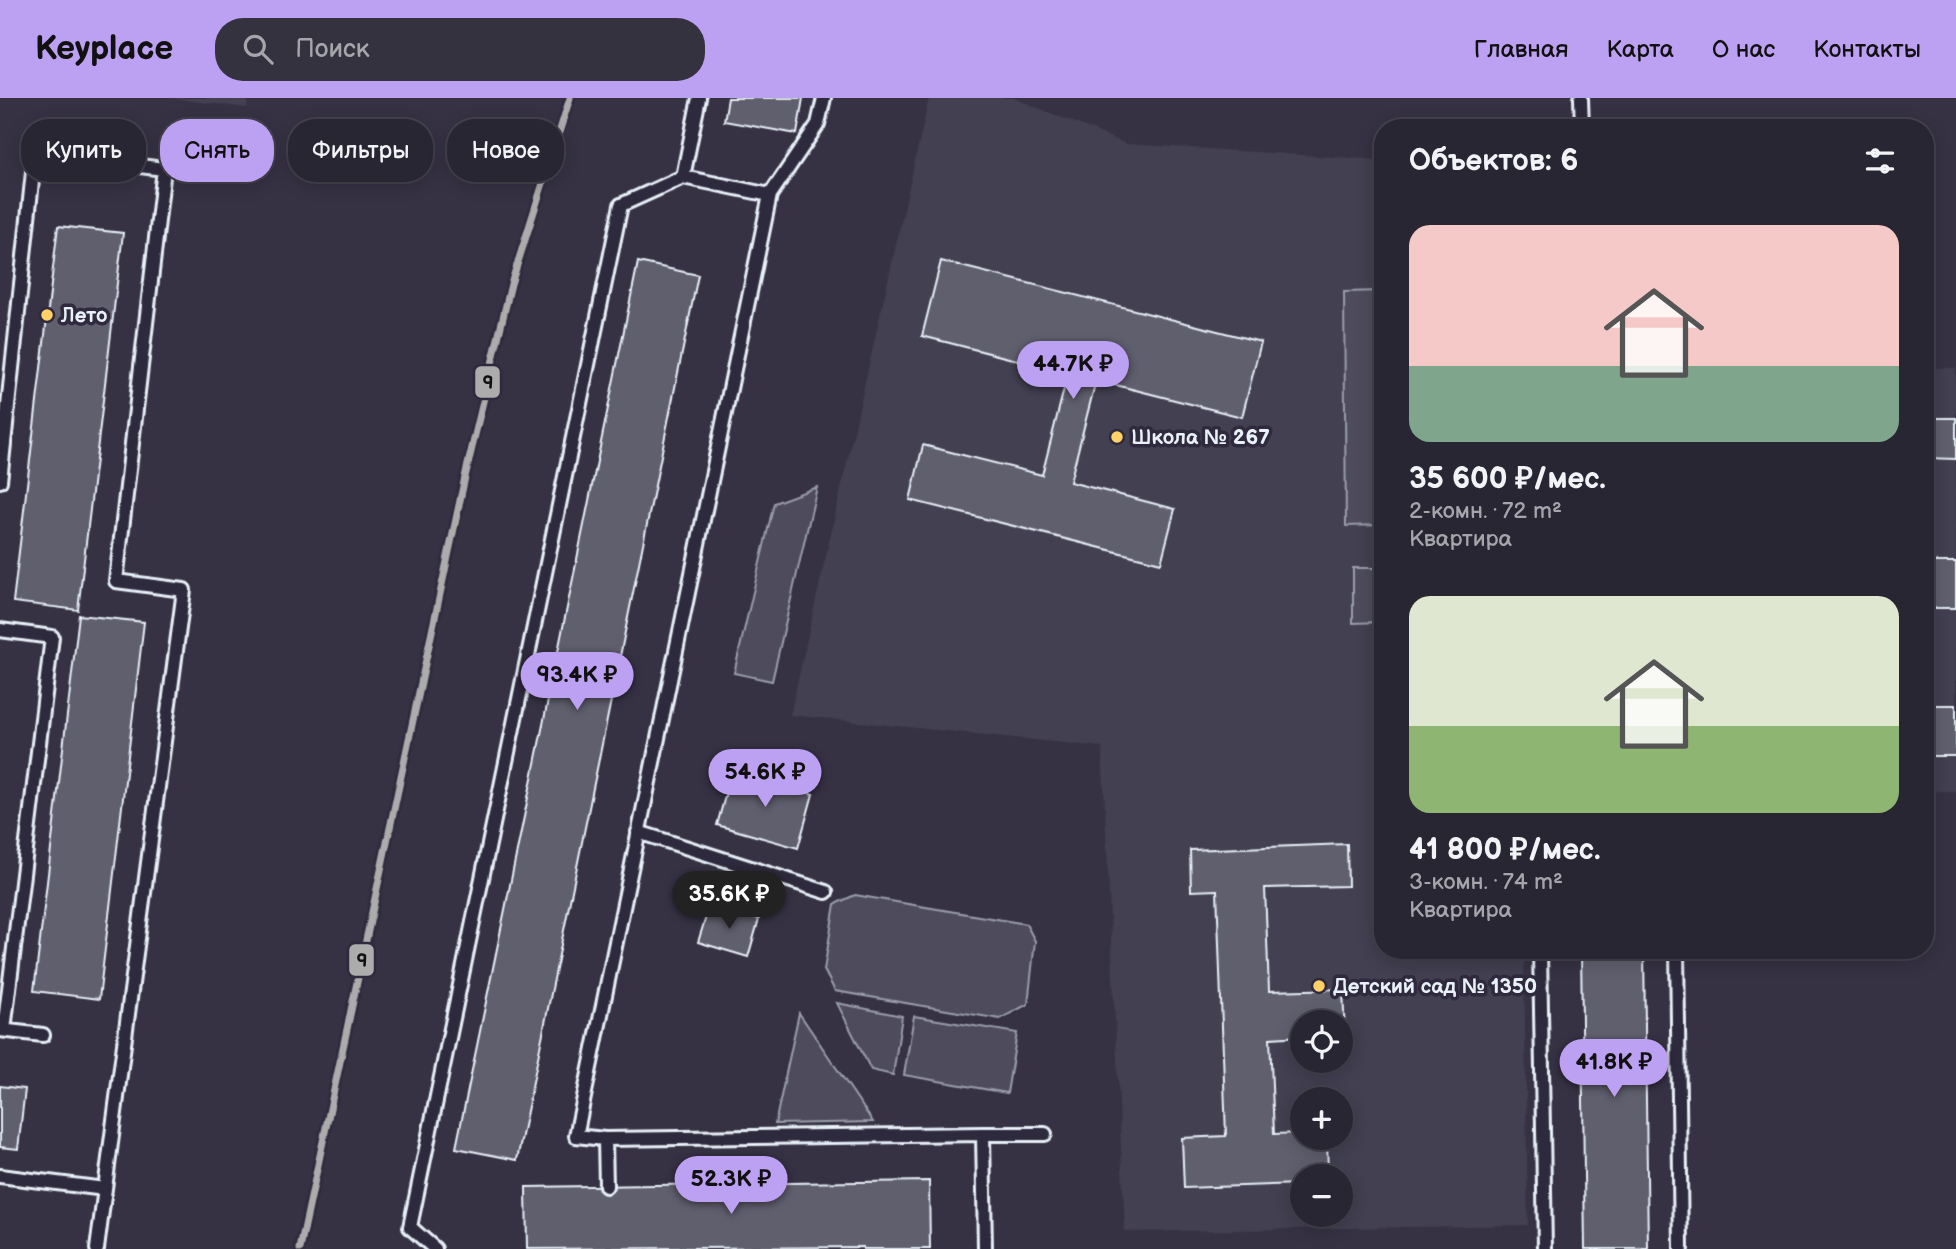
<!DOCTYPE html>
<html lang="ru">
<head>
<meta charset="utf-8">
<style>
	:root { --surface:#282633; --page:#34323f; --text:#f1f3f6; --muted:#a5a5ac; --line:#44434e; --accent:#bca0f2 }
	body { margin:0; font-family:"Balsamiq Sans",sans-serif; background:var(--page); color:var(--text); height:100vh; display:flex; flex-direction:column; font-size:26px; white-space:nowrap }
	* { box-sizing:border-box; margin:0 }
	p { font-size:23px; color:var(--muted) }
	.icon { flex:none; width:38px; height:38px; fill:none; stroke:currentColor; stroke-width:2; stroke-linecap:round; stroke-linejoin:round }
	.map { position:relative; flex:1; overflow:hidden }
	.panel { position:absolute; left:1374px; top:21px; width:560px; height:840px; display:flex; flex-direction:column; background:var(--surface); border-radius:28px; box-shadow:0 4px 18px #0003,0 0 0 2px var(--line) }
	.panel>* { flex:none }
	.top-card { position:absolute; left:21px; top:21px; width:665px; height:63px; display:flex; gap:14px }
	.tools { position:absolute; left:1290px; top:912px; display:grid; gap:14px }
	.tools a { display:grid; place-items:center; width:63px; height:63px; border-radius:50%; background:var(--surface); box-shadow:0 4px 18px #0003,0 0 0 2px var(--line); font-size:35px }
	.price { position:absolute; translate:-50% -60px; padding:0 16px; border-radius:24px; background:var(--accent); color:#111; font-size:23px; line-height:46px; filter:drop-shadow(0 2px 4px #0008) }
	.price::after { content:''; position:absolute; left:50%; top:42px; width:21px; height:16px; margin-left:-10px; background:inherit; clip-path:polygon(0 0,100% 0,50% 100%) }
	.price.active { background:#222; color:#fff }
	ul { padding:0; list-style:none }
	li { display:grid; align-content:center; gap:14px; height:371px; padding:0 35px }
	li span { display:grid; place-items:center; height:217px; border-radius:21px; color:#555 }
	li>.icon { margin-inline-start:auto }
	span .icon { width:126px; height:126px; fill:#fffc; stroke-width:1 }
	li b { font-size:30px }
	h2 { display:flex; justify-content:space-between; align-items:center; height:84px; padding:0 35px; font-size:30px }
	.tag { padding:0 24px; border-radius:28px; background:var(--surface); box-shadow:0 4px 18px #0003,0 0 0 2px var(--line); font-size:24px; line-height:63px }
	.tag.active { background:var(--accent); color:#111 }
	header { display:flex; align-items:center; gap:42px; box-sizing:border-box; height:98px; padding:0 35px; background:var(--accent); color:#111 }
	header strong { font-size:33px }
	nav { display:flex; gap:38px; margin-inline-start:auto; font-size:24px }
	.search { width:490px; height:63px; background:var(--page); display:flex; align-items:center; gap:18px; box-sizing:border-box; padding:0 24px; border-radius:28px; color:var(--muted); font-size:26px }
	.map>svg:first-child { display:block }
</style>
</head>
<body>
<header>
<strong>Keyplace</strong>
<div class="search"><svg class="icon" aria-label="search" viewBox="0 0 24 24"><circle cx="10" cy="10" r="6"/><path d="M15 15l6 6"/></svg>Поиск</div>
<nav><a>Главная</a><a>Карта</a><a>О нас</a><a>Контакты</a></nav>
</header>
<div class="map">
<svg width="1956" height="1151" viewBox="0 0 1956 1151">
	<rect width="100%" height="100%" fill="#363244"/>
	<filter id="ink" filterUnits="userSpaceOnUse"><feTurbulence type="fractalNoise" baseFrequency=".0143" numOctaves="2"/><feDisplacementMap in="SourceGraphic" scale="14" xChannelSelector="R" yChannelSelector="G"/><feConvolveMatrix kernelMatrix="1 2 1 2 8 2 1 2 1" color-interpolation-filters="sRGB"/></filter>
	<g filter="url(#ink)">
		<path fill="#433f51" fill-rule="evenodd" d="M170,0H248L247,10Z
			M929,0H1014L1127,46L1382,62V852H1524L1528,1127L1125,1134L1102,649L790,617ZM1302,924H1340V962H1302ZM1302,1001H1340V1040H1302ZM1302,1078H1340V1116H1302Z
			M1925,270H1956V693H1925Z"/>
		<path fill="#4d4b5c" stroke="#9a9eaa" stroke-width="2" d="M1382,193V427L1346,428L1344,194Z
			M817,389L772,583L734,575L774,405Z
			M1353,470H1382V524L1353,525Z
			M855,797L1026,826L1035,843L1028,906L1000,921L835,893L824,872L835,806Z
			M837,905L902,918L893,977L871,972Z
			M799,915L873,1024L775,1026Z
			M914,918L1017,935L1007,995L904,977Z"/>
		<path fill="#605e6e" stroke="#e8f1f8" stroke-width="2" d="M728,0H803L797,36L724,23Z
			M58,128L123,135L78,512L13,504Z
			M941,163L1261,244L1242,319L1096,282L1070,384L1175,411L1161,465L910,402L923,347L1042,377L1068,275L922,238Z
			M638,164L698,177L517,1062L456,1050Z
			M1925,320H1956V361L1925,360V396Z
			M1925,464H1956V510H1925Z
			M79,517L144,524L99,901L34,893Z
			M1925,607H1956V658H1925Z
			M732,673L813,696L798,750L717,727Z
			M1347,746L1348,788L1265,790L1269,893L1343,891L1345,937H1340V924H1302V938L1270,940L1274,1036L1302,1035V1040H1327L1328,1078H1302V1086L1184,1090L1182,1040L1226,1038L1217,792L1191,793L1190,752Z
			M710,806L759,821L748,859L698,844Z
			M1581,852H1644L1648,1151H1585Z
			M0,988L25,991L18,1051L0,1049Z
			M929,1083L930,1151H863V1149L527,1151L526,1089Z"/>
		<g fill="none" stroke-linecap="round" stroke-linejoin="round">
			<g stroke="#e8f1f8" stroke-width="18">
				<path id="service" d="M1581,0L1582,30
					M683,79L770,97L576,1038L605,1041L983,1036L985,1151
					M770,97L818,26L824,0
					M0,383L35,55L164,71L116,483L184,492L97,1151
					M0,532L52,539L4,932
					M638,734L826,794
					M1540,852L1545,1151
					M1677,852L1681,1151
					M0,932L43,937
					M983,1036H1045
					M605,1041L606,1088
					M0,1078L105,1091
					M435,1151L410,1129L621,107L683,79L699,0"/>
			</g>
			<use href="#service" stroke="#2f2a3d" stroke-width="12"/>
			<g stroke="#2f2a3d" stroke-width="12">
				<path id="metro-1" d="M300,1151L465,379L511,186L570,0"/>
			</g>
			<use href="#metro-1" stroke="#adacac" stroke-width="7"/>
		</g>
	</g>
	<g fill="#ffd166" stroke="#2f2a3d" stroke-width="2.5">
		<circle cx="47" cy="217" r="7"/>
		<circle cx="1117" cy="339" r="7"/>
		<circle cx="1319" cy="888" r="7"/>
	</g>
	<g text-anchor="middle" dominant-baseline="central" stroke-width="7" stroke-linejoin="round" paint-order="stroke">
		<g font-size="21" font-weight="bold" fill="#e8f1f8" stroke="#2f2a3d" text-anchor="start">
			<text x="61" y="217">Лето</text>
			<text x="1131" y="339">Школа № 267</text>
			<text x="1333" y="888">Детский сад № 1350</text>
		</g>
	</g>
	<g stroke="#2f2a3d" stroke-width="2.5">
		<rect x="474" y="267" width="27" height="34" rx="7" fill="#adacac"/>
		<rect x="348" y="845" width="27" height="34" rx="7" fill="#adacac"/>
	</g>
	<g font-size="19" text-anchor="middle" font-weight="bold" fill="#111">
		<text x="488" y="291">9</text>
		<text x="362" y="869">9</text>
	</g>
</svg>
<div class="tools">
<a><svg class="icon" aria-label="locate" viewBox="0 0 24 24"><circle cx="12" cy="12" r="6"/><path d="M12 2v4M12 18v4M2 12h4M18 12h4"/></svg></a>
<a>+</a>
<a>−</a>
</div>
<b class="price" style="left:1073px;top:303px">44.7K ₽</b>
<b class="price" style="left:577px;top:614px">93.4K ₽</b>
<b class="price" style="left:765px;top:711px">54.6K ₽</b>
<b class="price active" style="left:729px;top:833px">35.6K ₽</b>
<b class="price" style="left:1614px;top:1001px">41.8K ₽</b>
<b class="price" style="left:731px;top:1118px">52.3K ₽</b>
<div class="top-card">
<a class="tag">Купить</a>
<a class="tag active">Снять</a>
<a class="tag">Фильтры</a>
<a class="tag">Новое</a>
</div>
<section class="panel">
<h2>Объектов: 6<svg class="icon" aria-label="filters" viewBox="0 0 24 24"><path d="M4 7h16M4 17h16"/><circle cx="9" cy="7" r="2"/><circle cx="15" cy="17" r="2"/></svg></h2>
<ul>
<li><span style="background:linear-gradient(#f6c9c9 65%,#7fa58c 0)"><svg class="icon" aria-label="home" viewBox="0 0 24 24"><path d="M3 11l9-7 9 7M6 9v11h12V9"/></svg></span><div><b>35 600 ₽/мес.</b><p>2-комн. · 72 m²</p><p>Квартира</p></div></li>
<li><span style="background:linear-gradient(#dfe7d0 60%,#8fb573 0)"><svg class="icon" aria-label="home" viewBox="0 0 24 24"><path d="M3 11l9-7 9 7M6 9v11h12V9"/></svg></span><div><b>41 800 ₽/мес.</b><p>3-комн. · 74 m²</p><p>Квартира</p></div></li>
</ul>
</section>
</div>
</body>
</html>
